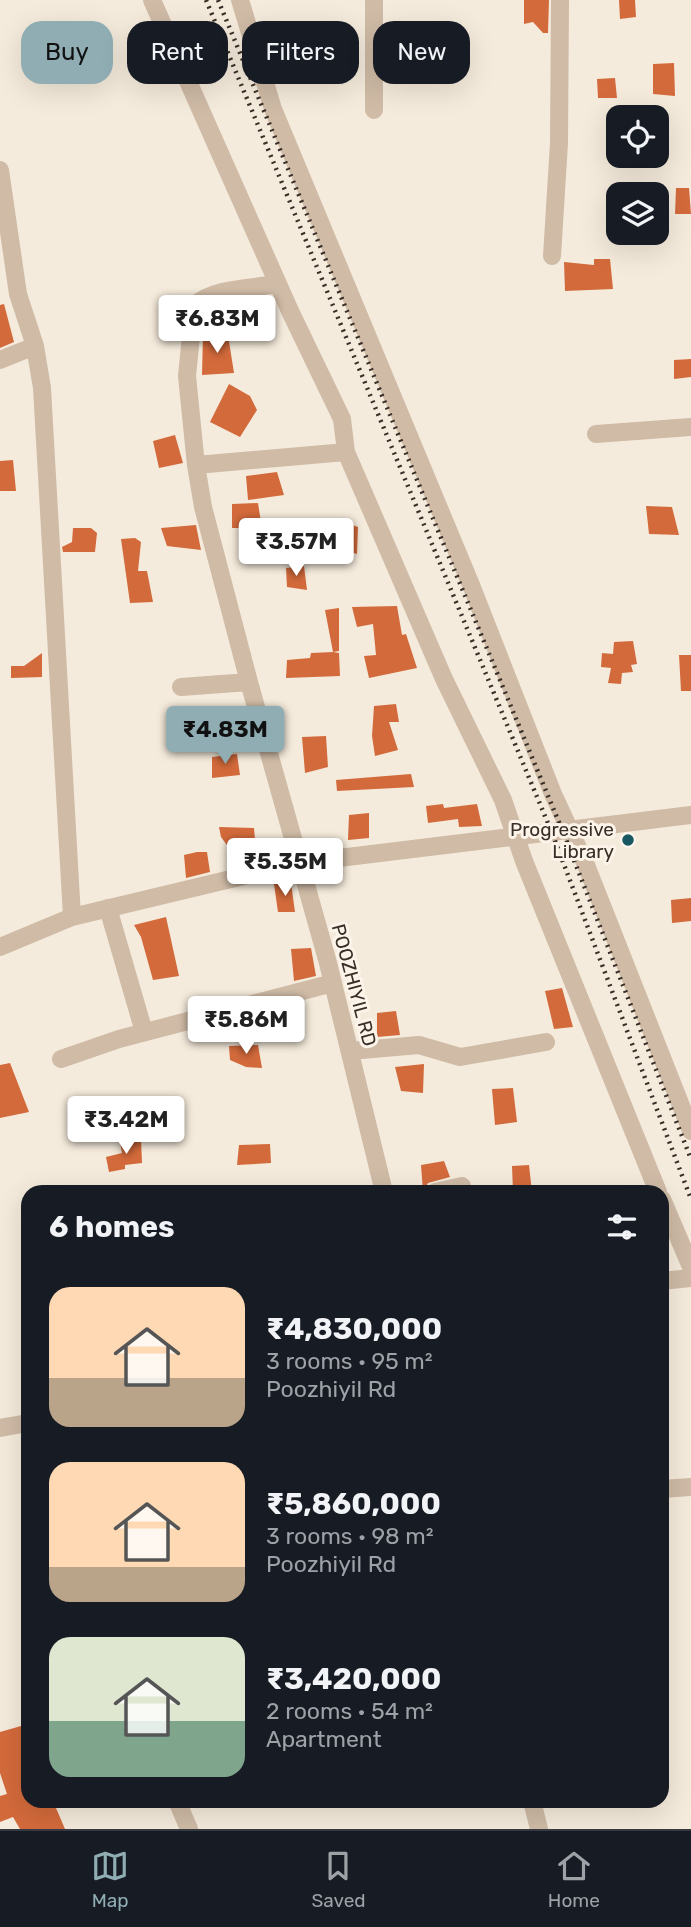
<!DOCTYPE html>
<html lang="en">
<head>
<meta charset="utf-8">
<style>
	:root { --surface:#171b24; --page:#20242c; --text:#f1f3f6; --muted:#9ea1a6; --line:#363941; --accent:#8fadb3 }
	body { margin:0; font-family:Rubik,sans-serif; background:var(--page); color:var(--text); height:100vh; display:flex; flex-direction:column; font-size:26px; white-space:nowrap }
	* { box-sizing:border-box; margin:0 }
	p { font-size:23px; color:var(--muted) }
	.icon { flex:none; width:38px; height:38px; fill:none; stroke:currentColor; stroke-width:2; stroke-linecap:round; stroke-linejoin:round }
	.map { position:relative; flex:1; overflow:hidden }
	.details { position:absolute; left:21px; top:1185px; width:648px; height:623px; display:flex; flex-direction:column; background:var(--surface); border-radius:21px; box-shadow:0 7px 28px #0002 }
	.details>* { flex:none }
	.guide { position:absolute; left:21px; top:21px; width:649px; height:63px; display:flex; gap:14px }
	.fabs { position:absolute; left:606px; top:105px; display:grid; gap:14px }
	.fabs a { display:grid; place-items:center; width:63px; height:63px; border-radius:14px; background:var(--surface); box-shadow:0 7px 28px #0002; font-size:35px }
	.price { position:absolute; translate:-50% -60px; padding:0 16px; border-radius:7px; background:#fff; color:#222; font-size:23px; line-height:46px; filter:drop-shadow(0 2px 4px #0008) }
	.price::after { content:''; position:absolute; left:50%; top:42px; width:21px; height:16px; margin-left:-10px; background:inherit; clip-path:polygon(0 0,100% 0,50% 100%) }
	.price.selected { background:var(--accent); color:#111 }
	ul { padding:0; list-style:none }
	li { display:flex; align-items:center; gap:21px; height:175px; padding:0 28px }
	li span { display:grid; place-items:center; flex:none; width:196px; height:140px; border-radius:21px; color:#555 }
	li>.icon { margin-inline-start:auto }
	span .icon { width:84px; height:84px; fill:#fffc; stroke-width:1 }
	li b { font-size:30px }
	h2 { display:flex; justify-content:space-between; align-items:center; height:84px; padding:0 28px; font-size:30px }
	.pill { padding:0 24px; border-radius:21px; background:var(--surface); box-shadow:0 7px 28px #0002; font-size:24px; line-height:63px }
	.pill.selected { background:var(--accent); color:#111 }
	.tab-bar { display:flex; justify-content:space-around; align-items:center; height:98px; border-top:2px solid var(--line); background:var(--surface); font-size:19px; color:var(--muted) }
	.tab-bar a { display:grid; justify-items:center; gap:4px }
	.tab-bar .selected { color:var(--accent) }
	.map>svg:first-child { display:block }
</style>
</head>
<body>
<div class="map">
<svg width="691" height="1829" viewBox="0 0 691 1829">
	<rect width="100%" height="100%" fill="#f5ebdc"/>
	<path fill="#d36a3b" d="M524,0H549L548,33H543L533,22L524,24Z
		M619,0H635L636,17L620,19Z
		M674,63L675,96L653,94V64Z
		M615,78L617,98H598L597,79Z
		M676,188H689L691,214H675Z
		M594,259H610L613,289L565,291L564,262L594,265Z
		M4,304L14,342L0,348V305Z
		M203,334L228,335L234,373L202,375Z
		M691,359V377L674,379V360Z
		M229,384L250,396L257,410L240,437L210,422Z
		M175,435L183,463L159,468L153,441Z
		M13,460L16,491H0V461Z
		M277,472L284,495L248,500L246,476Z
		M258,503L263,535H281L283,561H255L248,550L246,528H232V504Z
		M646,506L672,507L679,535L649,534Z
		M347,523L358,527L357,554L341,549L339,527Z
		M196,525L201,550L167,546L161,528Z
		M73,528H91L97,533L95,552H63L62,547L72,542Z
		M135,538L141,542L138,571H147L153,602L130,603L121,539Z
		M304,566L307,590L287,587L286,568Z
		M397,606L402,635L406,634L417,668L369,678L364,656L376,655L373,624L357,627L352,607Z
		M339,608V651L333,652L339,653L340,676L286,678L287,660L310,658L311,653L333,652L325,610Z
		M633,641L637,664L631,665L633,672L622,673L621,684L608,683L611,668L601,667L602,653L613,654L614,642Z
		M42,653V677L11,678V666H24Z
		M679,655H691V691H681Z
		M396,704L399,722H389L398,750L375,756L372,736L374,706Z
		M326,736L328,767L305,773L302,737Z
		M237,754L240,775L212,778V757Z
		M411,774L414,787L337,791L336,780Z
		M443,804L444,808L477,804L482,826L459,827L458,819L428,823L426,806Z
		M369,813V838L348,840L349,815Z
		M219,827L254,828L256,852L248,854L229,848L221,837Z
		M197,852H207L210,872L186,878L184,855Z
		M291,883L295,912H278L274,884Z
		M691,898V921L672,923L671,900Z
		M166,917L179,976L153,980L141,937L134,925Z
		M311,948L316,976L294,981L291,949Z
		M562,988L573,1027L554,1029L545,991Z
		M396,1011L400,1035L377,1037V1013Z
		M258,1045L262,1068L246,1067L230,1060L229,1046Z
		M10,1063L29,1112L0,1118V1065Z
		M424,1064L423,1093L401,1091L395,1067Z
		M513,1088L517,1122L495,1125L492,1089Z
		M141,1139L142,1163L125,1165V1169L109,1172L106,1157L122,1153L120,1142Z
		M270,1144L271,1163L237,1165L239,1145Z
		M444,1161L450,1177L428,1183L423,1192L421,1165Z
		M529,1165L532,1192H513L512,1166Z
		M28,1724V1801H57L56,1808L65,1829H20L13,1817L0,1822V1796L7,1794L0,1773V1732Z"/>
	<g fill="none" stroke-linecap="round" stroke-linejoin="round">
		<path stroke="#cfbba6" stroke-width="18" d="M152,0L290,311L342,419L346,452L444,679L503,800L524,861L658,1192
			M240,0L273,109L471,585L553,794L586,865L691,1131
			M374,0V110
			M0,170L18,294L35,346L42,388L72,917
			M552,256L559,143L560,0
			M0,360L35,346
			M596,434L691,427
			M346,452L196,465L203,507L249,682L328,963L384,1192
			M196,465L187,376L194,306C212,288 253,288 278,284
			M181,687L249,682
			M108,908L144,1032
			M0,947L72,917L298,863L691,815
			M350,1051L419,1045L460,1057L546,1042
			M61,1059L119,1039L333,983
			M435,1192L462,1186
			M662,1199L691,1267
			M662,1281L691,1278
			M0,1428L28,1423
			M662,1489L691,1487
			M177,1801L189,1829
			M532,1801L539,1829"/>
		<path stroke="#3a2f28" stroke-width="4.5" stroke-dasharray="2 5" stroke-linecap="butt" d="M206,0L552,833L691,1199
			M218,0L563,832L691,1159"/>
	</g>
	<circle fill="#185761" stroke="#fcf4e9" stroke-width="2.5" cx="628" cy="840" r="7"/>
	<g text-anchor="middle" dominant-baseline="central" stroke-width="6" stroke-linejoin="round" paint-order="stroke">
		<g font-size="19" fill="#3a2f28" stroke="#fcf4e9" text-anchor="end">
			<text x="614" y="829">Progressive<tspan x="614" dy="22">Library</tspan></text>
		</g>
		<g font-size="19" fill="#3a2f28" stroke="#fcf4e9">
			<text transform="translate(354 985) rotate(75)">POOZHIYIL RD</text>
		</g>
	</g>
</svg>
<div class="fabs">
<a><svg class="icon" aria-label="locate" viewBox="0 0 24 24"><circle cx="12" cy="12" r="6"/><path d="M12 2v4M12 18v4M2 12h4M18 12h4"/></svg></a>
<a><svg class="icon" aria-label="layers" viewBox="0 0 24 24"><path d="M12 4l9 5-9 5-9-5zM3 14l9 5 9-5"/></svg></a>
</div>
<b class="price" style="left:217px;top:355px">₹6.83M</b>
<b class="price" style="left:296px;top:578px">₹3.57M</b>
<b class="price selected" style="left:225px;top:766px">₹4.83M</b>
<b class="price" style="left:285px;top:898px">₹5.35M</b>
<b class="price" style="left:246px;top:1056px">₹5.86M</b>
<b class="price" style="left:126px;top:1156px">₹3.42M</b>
<div class="guide">
<a class="pill selected">Buy</a>
<a class="pill">Rent</a>
<a class="pill">Filters</a>
<a class="pill">New</a>
</div>
<section class="details">
<h2>6 homes<svg class="icon" aria-label="filters" viewBox="0 0 24 24"><path d="M4 7h16M4 17h16"/><circle cx="9" cy="7" r="2"/><circle cx="15" cy="17" r="2"/></svg></h2>
<ul>
<li><span style="background:linear-gradient(#ffd9b3 65%,#b9a48a 0)"><svg class="icon" aria-label="home" viewBox="0 0 24 24"><path d="M3 11l9-7 9 7M6 9v11h12V9"/></svg></span><div><b>₹4,830,000</b><p>3 rooms · 95 m²</p><p>Poozhiyil Rd</p></div></li>
<li><span style="background:linear-gradient(#ffd9b3 75%,#b9a48a 0)"><svg class="icon" aria-label="home" viewBox="0 0 24 24"><path d="M3 11l9-7 9 7M6 9v11h12V9"/></svg></span><div><b>₹5,860,000</b><p>3 rooms · 98 m²</p><p>Poozhiyil Rd</p></div></li>
<li><span style="background:linear-gradient(#dfe7d0 60%,#7fa58c 0)"><svg class="icon" aria-label="home" viewBox="0 0 24 24"><path d="M3 11l9-7 9 7M6 9v11h12V9"/></svg></span><div><b>₹3,420,000</b><p>2 rooms · 54 m²</p><p>Apartment</p></div></li>
</ul>
</section>
</div>
<nav class="tab-bar">
<a class="selected"><svg class="icon" aria-label="map" viewBox="0 0 24 24"><path d="M3 6l6-2 6 2 6-2v14l-6 2-6-2-6 2zM9 4v14M15 6v14"/></svg>Map</a>
<a><svg class="icon" aria-label="saved" viewBox="0 0 24 24"><path d="M7 4h10v16l-5-4-5 4z"/></svg>Saved</a>
<a><svg class="icon" aria-label="home" viewBox="0 0 24 24"><path d="M3 11l9-7 9 7M6 9v11h12V9"/></svg>Home</a>
</nav>
</body>
</html>
